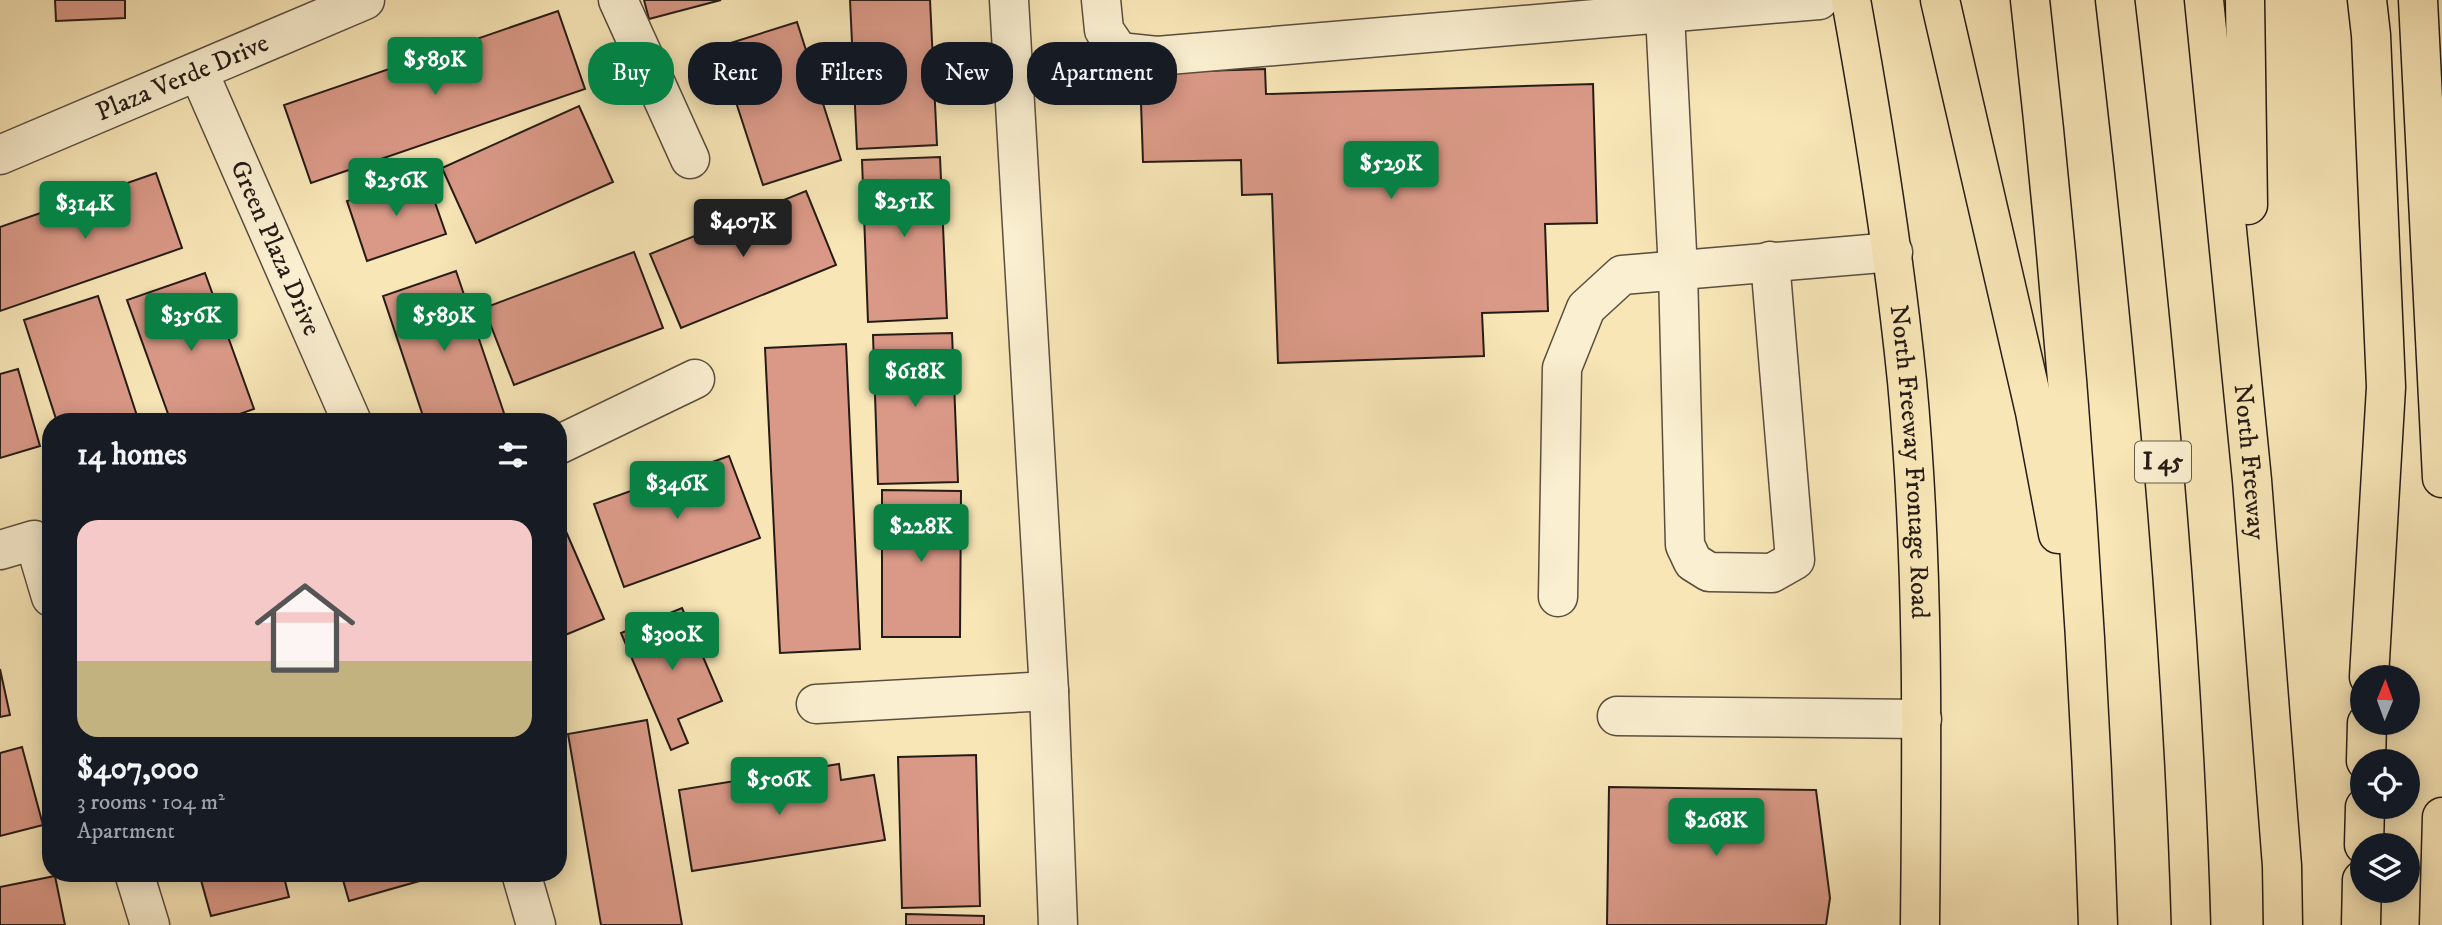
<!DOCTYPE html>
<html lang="en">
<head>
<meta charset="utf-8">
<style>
	:root { --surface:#171b24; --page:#20242c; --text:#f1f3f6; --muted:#9ea1a6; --line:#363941; --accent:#0b8043 }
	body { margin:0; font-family:"IM FELL DW Pica",serif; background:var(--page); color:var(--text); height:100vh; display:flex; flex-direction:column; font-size:26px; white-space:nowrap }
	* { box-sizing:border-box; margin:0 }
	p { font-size:23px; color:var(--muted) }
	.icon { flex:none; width:38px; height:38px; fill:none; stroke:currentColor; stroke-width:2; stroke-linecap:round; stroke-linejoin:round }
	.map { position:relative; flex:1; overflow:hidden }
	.drawer { position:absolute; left:42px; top:413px; width:525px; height:469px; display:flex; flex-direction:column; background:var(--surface); border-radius:28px; box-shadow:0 4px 18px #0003 }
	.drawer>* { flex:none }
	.banner { position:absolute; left:588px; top:42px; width:665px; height:63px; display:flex; gap:14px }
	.needle { width:46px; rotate:1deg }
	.fabs { position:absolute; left:2350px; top:665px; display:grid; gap:14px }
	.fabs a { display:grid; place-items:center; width:70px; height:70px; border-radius:50%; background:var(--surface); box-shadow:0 4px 18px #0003; font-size:35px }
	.price { position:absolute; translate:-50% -60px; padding:0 16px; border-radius:7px; background:var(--accent); color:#fff; font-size:23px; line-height:46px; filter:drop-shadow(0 2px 4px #0008) }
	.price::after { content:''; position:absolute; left:50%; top:42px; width:21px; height:16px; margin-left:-10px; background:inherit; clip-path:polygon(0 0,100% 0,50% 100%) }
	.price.selected { background:#222; color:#fff }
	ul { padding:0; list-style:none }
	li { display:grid; align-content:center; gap:14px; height:371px; padding:0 35px }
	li+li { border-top:2px solid var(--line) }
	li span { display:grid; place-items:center; height:217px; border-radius:21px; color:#555 }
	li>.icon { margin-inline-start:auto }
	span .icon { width:126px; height:126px; fill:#fffc; stroke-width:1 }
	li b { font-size:30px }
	h2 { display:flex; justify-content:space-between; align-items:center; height:84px; padding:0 35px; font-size:30px }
	.chip { padding:0 24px; border-radius:28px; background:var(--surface); box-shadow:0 4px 18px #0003; font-size:24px; line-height:63px }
	.chip.selected { background:var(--accent); color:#fff }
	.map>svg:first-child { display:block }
</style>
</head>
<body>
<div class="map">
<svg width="2442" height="925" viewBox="0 0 2442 925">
	<rect width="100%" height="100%" fill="#f8e6b7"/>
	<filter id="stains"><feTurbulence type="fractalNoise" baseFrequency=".00286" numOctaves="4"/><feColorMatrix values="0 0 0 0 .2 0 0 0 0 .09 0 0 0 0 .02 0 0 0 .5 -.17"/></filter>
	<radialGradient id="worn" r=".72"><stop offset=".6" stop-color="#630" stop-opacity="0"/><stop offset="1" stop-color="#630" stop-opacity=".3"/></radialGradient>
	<path fill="#da9987" stroke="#261c16" stroke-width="2" d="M55,0H125V18L56,21Z
		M644,0H721L649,19Z
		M850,0H930L937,145L857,149Z
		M558,11L585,89L311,183L284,105Z
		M797,22L841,160L763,185L718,47Z
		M1265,69L1266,94L1593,84L1597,223L1545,224L1548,311L1482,313L1484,356L1278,363L1272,194L1242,195L1241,160L1143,162L1140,73Z
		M579,106L613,182L476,243L442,168Z
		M940,157L947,318L868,322L862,160Z
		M156,173L182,248L0,311V227Z
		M425,174L446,234L367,261L347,201Z
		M806,191L836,265L681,328L650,254Z
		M634,252L663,328L514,385L484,308Z
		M456,271L507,422H425L383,296Z
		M205,273L254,409L217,422H171L127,300Z
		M98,296L139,422H57L24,320Z
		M952,333L958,482L878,484L873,335Z
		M846,344L860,649L780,653L765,348Z
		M18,369L40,446L0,458V374Z
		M729,456L760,538L624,587L594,504Z
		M882,490L961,491L960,637H882Z
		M558,513L604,619L558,638Z
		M682,608L722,701L678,719L688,743L671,750L621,633Z
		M0,669L10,715L0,717Z
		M647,720L682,925H601L568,734Z
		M22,747L43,825L0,836V753Z
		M976,755L980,906L902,908L898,757Z
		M839,764L841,780L874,775L885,840L692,871L679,790Z
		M1609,787L1816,790L1830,898L1826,925H1607Z
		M199,873H283L289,897L211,916Z
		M341,873H421L423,880L349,901Z
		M55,876L65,925H0V887Z
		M906,914L984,916V925H906Z"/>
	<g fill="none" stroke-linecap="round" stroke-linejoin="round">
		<g stroke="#5a4e3e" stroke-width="41">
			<g id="minor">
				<path d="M618,0L690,159"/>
				<path d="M1009,0L1049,691L1058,925"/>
				<path d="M1101,0L1104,30L1119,52L1157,56L1819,0"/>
				<path d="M1665,14L1678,271L1685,545L1693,562L1709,572L1772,573L1795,560L1770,261"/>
				<path id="s1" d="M199,73L352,422"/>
				<path id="s2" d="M0,155L365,0"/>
				<path d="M558,445L695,379"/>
				<path d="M0,550L34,540L51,597"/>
				<path d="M1558,597L1562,368L1586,308L1622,275L1893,252"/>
				<path d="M816,704L1049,691"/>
				<path d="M1617,716L1922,719"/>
				<path d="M134,873L150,925"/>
				<path d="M521,873L536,925"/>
			</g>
		</g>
		<g stroke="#261c16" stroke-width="41">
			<g id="major">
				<path id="s3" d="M1851,0C1874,127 1894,253 1907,381C1924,562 1922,744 1920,925"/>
			</g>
		</g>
		<g stroke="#261c16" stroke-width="41">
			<g id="highway">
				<path d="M1940,0L2035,412L2058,534"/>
				<path d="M2030,0C2065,308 2088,616 2098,925"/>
				<path d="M2115,0C2151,307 2182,615 2191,925"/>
				<path id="s4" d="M2204,0L2252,480L2282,866L2283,925"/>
				<path d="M2245,0L2248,205"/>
				<path d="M2367,0L2371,35L2386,387L2369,677"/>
				<path d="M2418,0L2442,478"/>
				<path d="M2366,761L2367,723"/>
				<path d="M2364,845L2365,807"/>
				<path d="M2361,925L2362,880"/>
				<path d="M2439,925L2442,817"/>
			</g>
		</g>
		<use href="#minor" stroke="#faefd0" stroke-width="38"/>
		<use href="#major" stroke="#f8e6b7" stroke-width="38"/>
		<use href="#highway" stroke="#f8e6b7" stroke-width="38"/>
	</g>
	<g text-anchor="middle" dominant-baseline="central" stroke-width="6" stroke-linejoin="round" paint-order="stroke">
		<rect fill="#faefd0" stroke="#665b4e" stroke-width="2" x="2135" y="441.5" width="56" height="41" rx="5"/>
		<g font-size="24" font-weight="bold" fill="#261c16">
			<text x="2163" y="462">I 45</text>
		</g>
		<g font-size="26" fill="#261c16" stroke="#faefd0">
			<text stroke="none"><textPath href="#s2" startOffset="198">Plaza Verde Drive</textPath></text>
			<text stroke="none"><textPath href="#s1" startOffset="191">Green Plaza Drive</textPath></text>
			<text stroke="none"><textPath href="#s3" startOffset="466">North Freeway Frontage Road</textPath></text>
			<text stroke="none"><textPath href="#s4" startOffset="464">North Freeway</textPath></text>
		</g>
	</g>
	<rect width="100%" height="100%" filter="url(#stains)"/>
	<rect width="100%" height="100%" fill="url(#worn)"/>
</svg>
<div class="fabs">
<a><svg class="needle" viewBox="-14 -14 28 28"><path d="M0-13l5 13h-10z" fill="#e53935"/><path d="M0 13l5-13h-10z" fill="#9ea1a6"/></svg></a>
<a><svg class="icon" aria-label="locate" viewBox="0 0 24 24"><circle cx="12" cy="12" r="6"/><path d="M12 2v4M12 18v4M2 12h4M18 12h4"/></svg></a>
<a><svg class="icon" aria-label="layers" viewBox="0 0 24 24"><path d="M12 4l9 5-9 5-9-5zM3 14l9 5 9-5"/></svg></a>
</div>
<b class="price" style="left:435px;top:97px">$589K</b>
<b class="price" style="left:1391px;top:201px">$529K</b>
<b class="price" style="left:396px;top:218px">$256K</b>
<b class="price" style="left:904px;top:239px">$251K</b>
<b class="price" style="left:85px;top:241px">$314K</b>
<b class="price selected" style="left:743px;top:259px">$407K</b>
<b class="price" style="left:191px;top:353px">$356K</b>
<b class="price" style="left:444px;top:353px">$589K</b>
<b class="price" style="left:915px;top:409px">$618K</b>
<b class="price" style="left:677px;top:521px">$346K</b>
<b class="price" style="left:921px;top:564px">$228K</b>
<b class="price" style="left:672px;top:672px">$300K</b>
<b class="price" style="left:779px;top:817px">$506K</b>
<b class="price" style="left:1716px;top:858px">$268K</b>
<div class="banner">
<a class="chip selected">Buy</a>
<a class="chip">Rent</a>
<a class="chip">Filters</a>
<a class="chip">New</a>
<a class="chip">Apartment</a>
</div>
<section class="drawer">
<h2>14 homes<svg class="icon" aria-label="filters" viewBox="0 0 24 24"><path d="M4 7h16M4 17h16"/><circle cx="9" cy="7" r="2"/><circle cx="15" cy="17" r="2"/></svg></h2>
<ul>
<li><span style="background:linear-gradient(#f6c9c9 65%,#c2b280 0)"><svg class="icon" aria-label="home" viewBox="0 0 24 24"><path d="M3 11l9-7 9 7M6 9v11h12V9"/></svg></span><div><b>$407,000</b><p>3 rooms · 104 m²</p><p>Apartment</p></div></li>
</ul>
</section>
</div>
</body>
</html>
